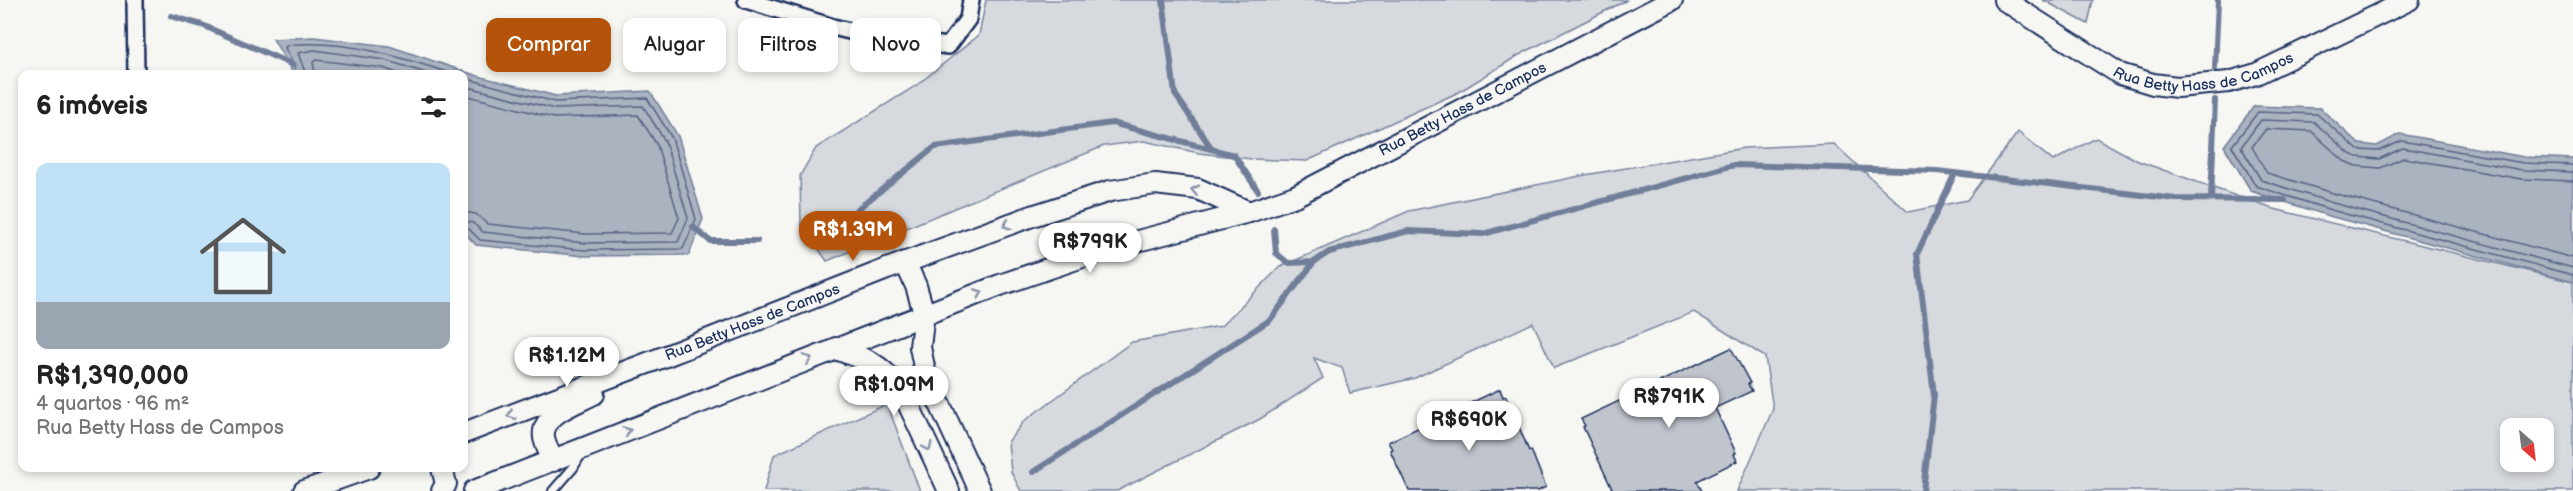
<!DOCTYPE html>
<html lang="pt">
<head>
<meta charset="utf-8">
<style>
	:root { --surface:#fff; --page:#f6f6f6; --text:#222; --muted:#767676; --line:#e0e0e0; --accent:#b45309 }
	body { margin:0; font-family:"Balsamiq Sans",sans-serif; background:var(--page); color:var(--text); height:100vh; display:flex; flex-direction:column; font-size:22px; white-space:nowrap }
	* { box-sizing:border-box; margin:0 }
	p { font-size:20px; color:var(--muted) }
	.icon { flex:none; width:33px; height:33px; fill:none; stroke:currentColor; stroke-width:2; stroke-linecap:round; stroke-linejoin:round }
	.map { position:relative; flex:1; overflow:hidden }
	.details { position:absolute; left:18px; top:70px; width:450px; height:402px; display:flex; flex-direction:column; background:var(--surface); border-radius:12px; box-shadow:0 3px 9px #0003 }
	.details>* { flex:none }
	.top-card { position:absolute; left:486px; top:18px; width:570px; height:54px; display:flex; gap:12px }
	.needle { width:39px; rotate:152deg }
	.controls { position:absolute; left:2500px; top:418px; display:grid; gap:12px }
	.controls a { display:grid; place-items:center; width:54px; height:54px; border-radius:12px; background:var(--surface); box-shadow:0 3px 9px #0003; font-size:30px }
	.price { position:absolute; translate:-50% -51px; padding:0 14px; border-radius:21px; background:#fff; color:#222; font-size:20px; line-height:39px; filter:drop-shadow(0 2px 3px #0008) }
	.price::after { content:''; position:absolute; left:50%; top:36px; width:18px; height:14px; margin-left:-9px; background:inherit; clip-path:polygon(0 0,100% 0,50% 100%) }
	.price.on { background:var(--accent); color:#fff }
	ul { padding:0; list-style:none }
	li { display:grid; align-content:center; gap:12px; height:318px; padding:0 18px }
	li+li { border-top:2px solid var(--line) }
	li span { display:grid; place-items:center; height:186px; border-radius:12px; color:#555 }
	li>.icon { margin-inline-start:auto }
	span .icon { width:108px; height:108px; fill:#fffc; stroke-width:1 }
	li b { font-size:26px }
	h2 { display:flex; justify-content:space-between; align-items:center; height:72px; padding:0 18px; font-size:26px }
	.tag { padding:0 21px; border-radius:12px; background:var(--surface); box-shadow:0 3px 9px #0003; font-size:21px; line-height:54px }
	.tag.on { background:var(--accent); color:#fff }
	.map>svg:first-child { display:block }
</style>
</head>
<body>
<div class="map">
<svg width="2573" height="491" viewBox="0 0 2573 491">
	<rect width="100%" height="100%" fill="#f6f6f2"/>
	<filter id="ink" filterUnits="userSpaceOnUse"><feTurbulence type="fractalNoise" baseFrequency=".0167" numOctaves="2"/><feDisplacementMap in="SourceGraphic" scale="12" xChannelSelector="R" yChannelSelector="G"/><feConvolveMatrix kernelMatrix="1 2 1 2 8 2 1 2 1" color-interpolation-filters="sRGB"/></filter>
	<g filter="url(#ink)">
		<path fill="#d6d9dd" stroke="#78849e" stroke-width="1.5" fill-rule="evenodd" d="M986,0H1627L1519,55L1459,92L1307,161L1251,159L1199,153L1144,141L1104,146L827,261L801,224L800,176L816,148L917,85L979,35Z
			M2043,0H2093L2088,24Z
			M2018,132L2053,161L2096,138L2138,161L2270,208L2573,282V491H1737L1773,409L1765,357L1694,312L1554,368L1533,323L1415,378L1350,393L1342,368L1314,358L1323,378L1260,419L1117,491H1021L1011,472L1008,442L1024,421L1132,342L1221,326L1280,267L1409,211L1585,175L1744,148L1834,144L1908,212L1967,200ZM2511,429H2544V462H2511Z
			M887,404L920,491H764L774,455Z"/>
		<path fill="#abb2c0" stroke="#717e99" stroke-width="1.5" d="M314,37L389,46L478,76L556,96L650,91L678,136L703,219L689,255L584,256L476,245L464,232V75H294L273,39Z
			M2254,106L2320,108L2359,144L2377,146L2400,134L2524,157L2573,159V282L2329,216L2251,191L2224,146Z"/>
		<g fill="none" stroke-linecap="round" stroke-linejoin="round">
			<path stroke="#556385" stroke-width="1.5" d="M298,75L285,48L287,45C345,39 401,57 456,75
				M306,75L298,53L314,50L385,60L432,75
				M315,75L313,62L316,60L383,68L403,75
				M464,78L555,102L647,98L672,138L696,219L683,249L584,250L480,240L469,229L464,228
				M464,86L555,109L643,106L665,141L688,218L678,242L585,243L483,232L473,223L464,221
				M464,95L554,118L638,115L657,145L679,218L672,233L585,234L487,224L476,214L464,212
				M2573,165L2523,163L2402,141L2378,151L2358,150L2317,114L2258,112L2232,146L2256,186L2331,210L2573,275
				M2573,172L2522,170L2403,148L2379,159L2357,157L2350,154L2314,122L2261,120L2241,147L2261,180L2333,203L2573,268
				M2573,181L2521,179L2404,158L2380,168L2356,166L2344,161L2311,131L2266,129L2252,147L2267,173L2336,194L2573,258"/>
			<path stroke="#717e99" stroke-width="6" d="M1163,0L1175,94L1212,149
				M171,16L202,25L293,65
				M2215,69L2218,0
				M2211,199L2215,100
				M693,227L710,241H757
				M1274,229L1276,253L1288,263L1314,262L1329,252L1408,231L1483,234L1734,165L1937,171L2176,199L2285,200
				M807,238L824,236L935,147L1112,123L1234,155L1258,191
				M1033,472L1270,320L1314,262
				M1923,491L1934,395L1917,254L1955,173"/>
		</g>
		<path fill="#c0c4cd" stroke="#1b2f5e" stroke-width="1.5" d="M1731,348L1750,383L1748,384L1752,391L1715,408L1736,453L1734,454L1737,461L1697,481L1702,491H1613L1583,427L1585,426L1581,419Z
			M1500,389L1503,397L1506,396L1529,451L1531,450L1546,487L1538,491H1409L1390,450L1392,449L1388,442Z"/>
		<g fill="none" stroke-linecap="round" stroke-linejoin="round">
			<g stroke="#1b2f5e" stroke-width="12">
				<path id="service" d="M553,491L573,468L581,454"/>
			</g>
			<g stroke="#1b2f5e" stroke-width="20">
				<path id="minor" d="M135,0L136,75
					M746,0L833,27L874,37L948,46L968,19L971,0"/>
			</g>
			<g stroke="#1b2f5e" stroke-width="24">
				<g id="tertiary">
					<path id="s1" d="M2004,0L2120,74L2153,84L2177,87L2229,82L2256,74L2409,0"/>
					<path d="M905,262L916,286L924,313L920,347L925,372L980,491"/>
					<path d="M836,348C844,353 850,354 859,357C879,364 892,378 904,395L949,491"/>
					<path id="s2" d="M464,433L666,356L887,269L1032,216L1110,191L1155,184L1198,189L1249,212"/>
					<path d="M553,461C550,454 546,446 544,438C540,414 577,403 594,394"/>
					<path d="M304,491L369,468"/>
					<path d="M442,491L446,484L442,468"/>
					<path id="s3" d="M474,491L1000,285L1103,250L1249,212L1295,196L1672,0"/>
				</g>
			</g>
			<use href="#service" stroke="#f6f6f2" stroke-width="8"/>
			<use href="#minor" stroke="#f6f6f2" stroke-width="15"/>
			<use href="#tertiary" stroke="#f6f6f2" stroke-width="20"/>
		</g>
		<defs><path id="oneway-chevron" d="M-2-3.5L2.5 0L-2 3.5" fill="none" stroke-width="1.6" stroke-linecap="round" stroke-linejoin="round" transform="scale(1.5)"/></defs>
		<g stroke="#8892a8">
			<use href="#oneway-chevron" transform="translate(1195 190) rotate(-167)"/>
			<use href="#oneway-chevron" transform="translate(1007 225) rotate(160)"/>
			<use href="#oneway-chevron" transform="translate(979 293) rotate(-21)"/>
			<use href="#oneway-chevron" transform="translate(808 359) rotate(-22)"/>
			<use href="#oneway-chevron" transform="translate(511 415) rotate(159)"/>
			<use href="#oneway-chevron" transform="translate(627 431) rotate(-22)"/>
			<use href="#oneway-chevron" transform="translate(928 447) rotate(65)"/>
		</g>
	</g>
	<g text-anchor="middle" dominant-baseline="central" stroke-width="6" stroke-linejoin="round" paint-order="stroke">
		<g font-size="15" fill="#1b2f5e" stroke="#f6f6f2">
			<text stroke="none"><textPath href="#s1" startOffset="224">Rua Betty Hass de Campos</textPath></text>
			<text stroke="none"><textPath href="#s3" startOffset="1062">Rua Betty Hass de Campos</textPath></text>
			<text stroke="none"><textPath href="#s2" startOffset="309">Rua Betty Hass de Campos</textPath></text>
		</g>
	</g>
</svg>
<div class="controls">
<a><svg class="needle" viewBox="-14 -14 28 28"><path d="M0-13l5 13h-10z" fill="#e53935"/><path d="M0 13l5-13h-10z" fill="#767676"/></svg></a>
</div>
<b class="price on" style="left:853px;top:262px">R$1.39M</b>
<b class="price" style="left:1090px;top:274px">R$799K</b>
<b class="price" style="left:567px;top:388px">R$1.12M</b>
<b class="price" style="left:894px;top:417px">R$1.09M</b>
<b class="price" style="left:1669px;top:429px">R$791K</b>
<b class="price" style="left:1469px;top:452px">R$690K</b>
<div class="top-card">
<a class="tag on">Comprar</a>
<a class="tag">Alugar</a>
<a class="tag">Filtros</a>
<a class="tag">Novo</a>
</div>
<section class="details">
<h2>6 imóveis<svg class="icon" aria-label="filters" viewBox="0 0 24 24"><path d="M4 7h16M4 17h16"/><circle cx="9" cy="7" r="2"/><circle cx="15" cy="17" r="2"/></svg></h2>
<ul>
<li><span style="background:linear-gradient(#bfe0f5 75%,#9aa5b1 0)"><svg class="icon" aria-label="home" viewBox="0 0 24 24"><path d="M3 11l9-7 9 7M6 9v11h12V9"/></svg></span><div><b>R$1,390,000</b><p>4 quartos · 96 m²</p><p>Rua Betty Hass de Campos</p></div></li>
</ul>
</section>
</div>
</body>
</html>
